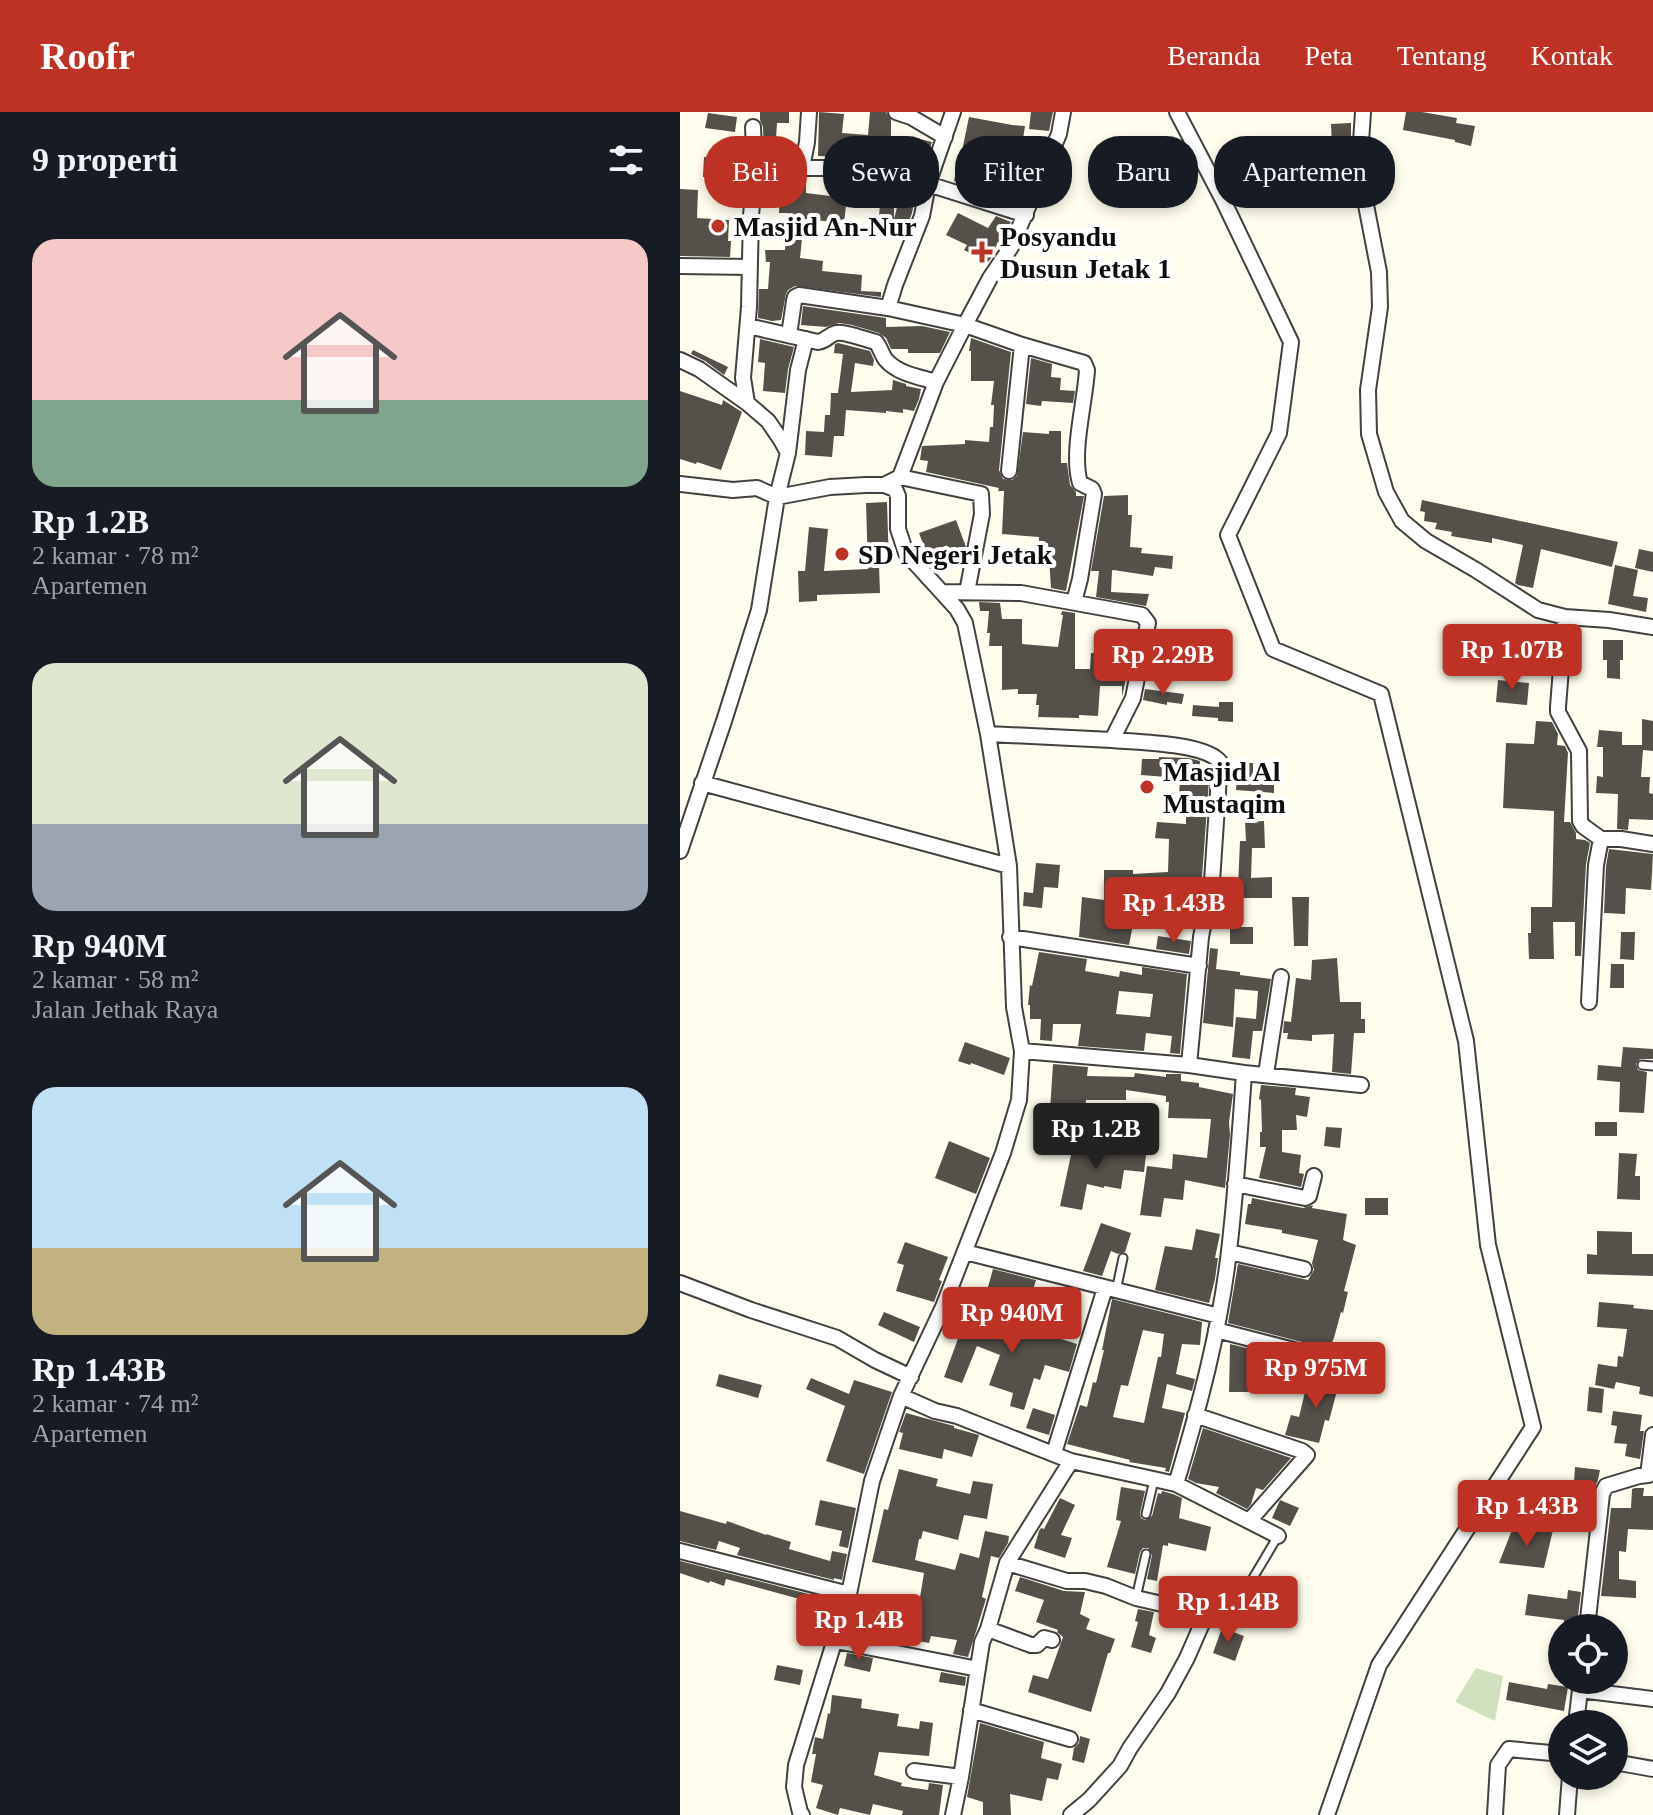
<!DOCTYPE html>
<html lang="id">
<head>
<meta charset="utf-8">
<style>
	:root { --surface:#171b24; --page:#20242c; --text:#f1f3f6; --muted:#9ea1a6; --accent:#be3225 }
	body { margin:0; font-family:Georgia,serif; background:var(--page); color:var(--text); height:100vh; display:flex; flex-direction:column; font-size:30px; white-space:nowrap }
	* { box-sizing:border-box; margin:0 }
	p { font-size:26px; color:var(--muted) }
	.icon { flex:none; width:44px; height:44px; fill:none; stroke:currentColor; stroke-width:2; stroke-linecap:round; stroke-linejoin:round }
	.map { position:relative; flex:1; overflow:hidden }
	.details { display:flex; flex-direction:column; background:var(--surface); width:680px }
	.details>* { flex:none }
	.hud { position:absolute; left:24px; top:24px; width:760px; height:72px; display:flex; gap:16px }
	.tools { position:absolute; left:868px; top:1502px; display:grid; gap:16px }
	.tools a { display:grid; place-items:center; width:80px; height:80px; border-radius:50%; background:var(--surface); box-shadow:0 4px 12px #0003; font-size:40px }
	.price { position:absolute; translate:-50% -68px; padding:0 18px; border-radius:8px; background:var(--accent); color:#fff; font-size:26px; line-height:52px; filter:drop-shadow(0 2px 4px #0008) }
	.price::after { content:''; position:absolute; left:50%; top:48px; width:24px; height:18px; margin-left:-12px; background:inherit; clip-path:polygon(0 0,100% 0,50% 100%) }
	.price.on { background:#222; color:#fff }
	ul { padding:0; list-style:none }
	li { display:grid; align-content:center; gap:16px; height:424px; padding:0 32px }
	li span { display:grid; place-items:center; height:248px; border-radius:24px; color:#555 }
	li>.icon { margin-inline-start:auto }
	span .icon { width:144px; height:144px; fill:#fffc; stroke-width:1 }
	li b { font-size:34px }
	h2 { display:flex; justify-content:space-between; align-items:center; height:96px; padding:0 32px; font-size:34px }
	.chip { padding:0 28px; border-radius:32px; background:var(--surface); box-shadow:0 4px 12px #0003; font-size:28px; line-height:72px }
	.chip.on { background:var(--accent); color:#fff }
	header { display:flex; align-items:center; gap:48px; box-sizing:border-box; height:112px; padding:0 40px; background:var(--accent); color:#fff }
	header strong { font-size:38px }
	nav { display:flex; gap:44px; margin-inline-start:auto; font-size:28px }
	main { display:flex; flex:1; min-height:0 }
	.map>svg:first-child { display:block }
</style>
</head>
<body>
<header>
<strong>Roofr</strong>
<nav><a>Beranda</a><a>Peta</a><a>Tentang</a><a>Kontak</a></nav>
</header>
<main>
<section class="details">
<h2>9 properti<svg class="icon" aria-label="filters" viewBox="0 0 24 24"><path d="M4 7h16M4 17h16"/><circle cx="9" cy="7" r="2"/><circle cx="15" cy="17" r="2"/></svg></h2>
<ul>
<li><span style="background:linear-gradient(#f6c9c9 65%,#7fa58c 0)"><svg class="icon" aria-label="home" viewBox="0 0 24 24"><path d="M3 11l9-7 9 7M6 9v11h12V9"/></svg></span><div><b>Rp 1.2B</b><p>2 kamar · 78 m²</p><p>Apartemen</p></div></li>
<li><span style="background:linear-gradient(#dfe7d0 65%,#9aa5b1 0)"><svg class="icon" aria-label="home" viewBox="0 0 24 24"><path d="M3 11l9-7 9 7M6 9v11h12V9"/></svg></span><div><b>Rp 940M</b><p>2 kamar · 58 m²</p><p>Jalan Jethak Raya</p></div></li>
<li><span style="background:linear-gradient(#bfe0f5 65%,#c2b280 0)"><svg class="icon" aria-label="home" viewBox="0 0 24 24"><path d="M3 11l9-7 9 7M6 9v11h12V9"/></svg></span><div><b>Rp 1.43B</b><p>2 kamar · 74 m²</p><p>Apartemen</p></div></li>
</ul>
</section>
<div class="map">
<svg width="973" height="1703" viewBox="0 0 973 1703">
	<rect width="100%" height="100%" fill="#fffeee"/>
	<path fill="#d1e1bf" d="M796,1556L823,1564L815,1609L775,1590Z"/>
	<path fill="#56504a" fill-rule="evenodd" d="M80,0H109V11H97L95,42H84L83,15L80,8Z
		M139,0L164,2L162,21L188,23L190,0H206L211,8V44H190V39L159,37V45L138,44Z
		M351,0H373L369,19L349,17Z
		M726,0H742L777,6L776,11L795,14L791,34L775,30V28L723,18Z
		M28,1L57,5L55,20L25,16Z
		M289,5L332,13L345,14L343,27L323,25V50H307L301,76L274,69L277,55L282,56V39Z
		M671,11V35L652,36L651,12Z
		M236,26L252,30L244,52L230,48Z
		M24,45L60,48L59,67L23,65Z
		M152,66L169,67L164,111L124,107L120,146L143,149L142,159L182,163L181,179L201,180V185L115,174L108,178L106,182L101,208L92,209L78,206L79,177H88L90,150H86L85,138H105L108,101H99L100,74L119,70H126V81L150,84Z
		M0,77L18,78L17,106L49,108L48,129H51L50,145L0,144Z
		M220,84L235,85L232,101L223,126H217L218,121L198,119L200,91L214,92V107Z
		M278,101L308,116L316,104L331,110L313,140L315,141L308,150L284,138L287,133L266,123Z
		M361,156L387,158L386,170L360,168Z
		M123,194L206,206V215L242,214L270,220L260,241H228V237H211L206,226L199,221L172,213L159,211L146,215L121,213Z
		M291,226L331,240L319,358L323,367L332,368L337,364L343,320L369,322V319H381V351H387L390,373L396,380V384H404L386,479L371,476L368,431H359V425L322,422L324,379H318L319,376L246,360L248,349L240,348L242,334L285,332V328L309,330L310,315H313L314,293H311L314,269H291V239H289Z
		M80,227L114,235L108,257L105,281L83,279L85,251L78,250Z
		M158,231L190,239L194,248L193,254L175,251L171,280L212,278L213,268L226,272V274L241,277L239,287L234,299L223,297V301L206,299V301L166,298L164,324H154L152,345L125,343L126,319L144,320L145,303H150L151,281H158L163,242L154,241L155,232Z
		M13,238L48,255L44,263L25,249L11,242Z
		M351,246L372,252L371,265L381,266L380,278L395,279L393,291L362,289L361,294L346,292Z
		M0,279L42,293L43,288L62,300L41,358L17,350L16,352L0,347Z
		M448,383V403H452L450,435L462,436L461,441L493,444L492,457L475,455L473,464L433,458L432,459L431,480L469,482L466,494L416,485L419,459H411L424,384Z
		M742,388L938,430L932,455L861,437L853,476L838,473L835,471L843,433L812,426V431L771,424L772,420L755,417L757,411L744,409L745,400L740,399Z
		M207,390L209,453H199L200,481L137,483V489L119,490L118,459H125L129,415L148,417L144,459L188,457L186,391Z
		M276,408L286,435L283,450L256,459L251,453L239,421Z
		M959,437L973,440V460L955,456Z
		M935,453L958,458L953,484L968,486L966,500L928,492Z
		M299,490L320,491L322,507H342V532L378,535L383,503H381L382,499L395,501V557H410L411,541L436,540V544H451L442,585V574H420L418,604L399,603V606L358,605L359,593H356L357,582H338V577L322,578V534H309L310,521H307L309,499H300Z
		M923,528H943V548H940V567L927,566V548H923Z
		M492,535H506L503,565L490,564Z
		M818,568L849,571L847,593L816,590Z
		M465,577L504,582L502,592L487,590V593L463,588Z
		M539,590H553V610L538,609V606L512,604L513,593L539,595Z
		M962,607L973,609V639L963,638L961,665H970L969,681L973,682V708L949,707L948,718L937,717L938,682L916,681L917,664L923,665V635H917L919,618L942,620V633H962Z
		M856,609L872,610L878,622L877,633L885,634L888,641L884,710H890L896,721V727L905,728L910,731L906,752L901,844H895V810H873L874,847H849L848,821H851V795H872L874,699L823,696L826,631L854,632Z
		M479,645L509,646L520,649L519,667L529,668L522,765H514L512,794L480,792V797H456L449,833L399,825L402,785L424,788V758H453V762L488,760L489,727L475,726L477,710L506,712V685H499L500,666L461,663L462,647H479Z
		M558,651H573V659H594V681L556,678Z
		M584,709L585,736H572L571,766L592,765V786H547V774H558L560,729H566L565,710Z
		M929,737L973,742L971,778L946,776L945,802L924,801L926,754Z
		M356,751L380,753L378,776L364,775L362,796L343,794L344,780L353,781Z
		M612,785H629L628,834H614Z
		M550,815H573V832H550Z
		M941,820H955L954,848L940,847Z
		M478,824L511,829L509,842L476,837Z
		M530,836L538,837L536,857L560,860V863L591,867L582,919H573L570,947L552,945L556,905L576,907L578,879L555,877L553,915L523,911Z
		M359,840L407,847L405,859L439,865L440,859L462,863V855L507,862L500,942L490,941L492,924L466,921L464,939L398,934L401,912H373L372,929L360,928L361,907H350V893H348L350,873L352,874ZM439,879L473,882L470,905L436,902Z
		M657,846L660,890H681V907H685V921H674L671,962L652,960L654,922L632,923V929L607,927L608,921H603L604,909L611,910L616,866L631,868L632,848Z
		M931,852H944V876H930Z
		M285,930L330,946L324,963L291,951L290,953L278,949Z
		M943,935L973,937V947H960L956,952L958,958L967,960L964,1001L939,1000L940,970L917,968L918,953L941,955Z
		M373,952L408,955L407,964L454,965L455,961L486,965V962H501V969L519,971V975L553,982L549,1010L550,1023L545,1076L505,1068L503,1088L484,1086L481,1105L460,1103L467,1054L492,1057L493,1042L527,1046L531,1007L488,1006L489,990H486V984L446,978V988H406L405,1000L370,998Z
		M581,973L616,976L615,983L630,985L627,1005L616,1003L617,1018H602V1040L621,1043L619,1061L624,1062L621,1075L579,1066L586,1035H580V1020H582L581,988L579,987Z
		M915,1010H937V1024H915Z
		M646,1015L662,1016L660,1036L644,1034Z
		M269,1029L310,1046L296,1082L255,1066Z
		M394,1029L442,1040L466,1043L464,1060L444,1058L441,1077L424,1074V1076L407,1072L402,1098L380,1094Z
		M939,1041L957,1042L955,1064H960V1088L937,1087Z
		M572,1086L623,1096L633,1093L632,1096L667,1102L663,1128L676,1133L664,1179L668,1180L663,1201L661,1200L654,1226L649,1237L548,1211L558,1152L628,1168L634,1158L632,1151L638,1128L602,1121V1118L565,1112L568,1092H571Z
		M685,1086H708V1103H685Z
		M421,1111L451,1121L445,1140L438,1142L431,1139L422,1164L403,1159Z
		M516,1117L540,1122L535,1146H538L535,1167L529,1191L475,1178L485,1134L512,1138Z
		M917,1119L952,1120V1142H973V1164L907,1162V1142L917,1143Z
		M225,1130L268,1145L259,1168L262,1169L254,1190L216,1179L224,1153L217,1151Z
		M313,1157L356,1168L350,1187L308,1175Z
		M432,1187L522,1210L520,1233L502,1232L496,1262L515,1267L512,1279L487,1272L482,1296L505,1301L489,1360L485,1359L486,1356L449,1350L450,1348L387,1332L400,1293L407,1295L413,1270L416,1271L424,1238H422ZM463,1218L484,1222L481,1245H478L464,1311L433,1305L441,1273L448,1274Z
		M919,1190L954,1193L953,1196L973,1198V1285L959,1282L960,1275L936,1270L934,1277L915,1273L918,1252L937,1255L938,1244L943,1245L947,1217L917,1215Z
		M204,1200L240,1215L234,1230L198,1213Z
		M323,1200L348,1209V1211L382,1224L381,1227L397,1232L389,1260L365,1253L360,1268L354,1266L344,1298L330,1294L333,1281L309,1273L320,1243L297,1234L282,1271L264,1265L279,1224L275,1223L279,1211L315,1222Z
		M550,1232L583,1240V1248H574V1280H549Z
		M653,1256L665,1259L661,1271H659L649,1309L645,1308L639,1331L605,1323L611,1303L619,1305L625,1280L639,1284L648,1257Z
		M39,1262L82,1273L78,1286L36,1274Z
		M131,1266L169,1282L174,1268L212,1280L184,1362L146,1349L165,1294L126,1277Z
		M909,1275L924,1277L922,1301L907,1299Z
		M353,1296L375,1303L369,1323L346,1316Z
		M933,1299L962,1303L960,1319H964L960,1347L945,1344L947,1332L934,1331L937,1314L931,1313Z
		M226,1301L274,1314V1316L299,1323L292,1345L264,1337L262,1347L219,1337L223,1321L219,1320Z
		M523,1316L611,1346L583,1378L576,1376L571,1392L567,1397L536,1381L539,1375L516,1371L508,1367Z
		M895,1355L920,1358L918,1368L912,1381L908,1420L890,1418L896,1371L894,1370Z
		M219,1357L258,1367L256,1374L290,1382L293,1369L313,1372L307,1407L284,1403L278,1428L243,1419L241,1427H239L235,1448L275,1458L280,1441L299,1446L305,1419L329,1424L328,1431L319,1446L311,1444L302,1485L306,1487L288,1545L273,1542L277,1528L251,1524L249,1531L233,1528L244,1461L192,1450L204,1397L208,1398Z
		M441,1375L465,1379L460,1401L461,1406L465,1408L472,1404L478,1381L481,1382L482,1379L493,1382L502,1386L499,1406L531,1415L526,1439L488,1431V1434L483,1433L477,1469L467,1467L472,1443L468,1436H463L460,1440L455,1462L427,1455L441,1409L436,1408Z
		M955,1376H964L963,1384H973V1418L948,1417L946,1440L939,1439V1467L956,1469V1486L921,1484L931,1396H951L952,1377Z
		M380,1386L395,1393L381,1423L392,1426L385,1446L354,1436L359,1419L361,1416L364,1417Z
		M140,1388L176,1396L168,1436L159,1434L162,1419L135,1413Z
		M600,1388L619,1396L610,1414L592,1406Z
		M0,1399L46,1412L47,1409L86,1423V1422L111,1430L109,1437L150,1449L152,1439L167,1442L162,1468L154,1466V1468L57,1443L60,1436L39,1429L36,1438L0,1429Z
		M832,1418H873L864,1456L819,1451Z
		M0,1449L148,1487L145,1494L46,1467L44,1474L30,1469L29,1471L0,1461Z
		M340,1465L384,1479L405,1480L400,1502L410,1507L406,1517L435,1527L430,1541H428L411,1600L348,1580L353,1563L368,1567L383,1525L377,1520L378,1518L356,1510L364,1488L335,1479Z
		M888,1478L901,1480L897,1512L884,1511V1508L845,1503L848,1482L887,1487Z
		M458,1497L474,1500L469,1523L476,1526L471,1541L451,1535L458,1510L455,1509Z
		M542,1516L564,1524L555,1549L533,1541Z
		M167,1541L193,1546L190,1560L164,1554Z
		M97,1553L123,1558L120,1573L94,1568Z
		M261,1560L286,1565L285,1574L259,1570Z
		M829,1570L867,1577L868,1572L888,1575L884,1599L826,1588Z
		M152,1583L182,1587L181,1596L219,1602L217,1614L239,1617L240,1609L253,1611L249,1644L199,1640L194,1663L222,1671L221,1674L248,1678L249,1671L263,1673L259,1703H222L223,1699L193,1692L190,1703L160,1696L158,1703L136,1696L143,1673L131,1670L136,1642H132L135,1625L143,1627L148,1601L150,1602Z
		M300,1611L364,1630L361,1646L382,1652L378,1668L367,1666L362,1689L330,1682L331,1703H303V1690L287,1685Z
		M400,1624L410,1627L404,1651L392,1648L394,1636L399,1631Z"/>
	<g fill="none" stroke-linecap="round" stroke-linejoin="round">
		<g stroke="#414141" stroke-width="11">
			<path id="lane" d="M962,953L973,954
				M436,1179L443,1146
				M466,1402L474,1368
				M573,1466L598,1424
				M456,1486L466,1442"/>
		</g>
		<g stroke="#414141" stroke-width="18">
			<path id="street" d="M216,0L231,5L265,25
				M383,0L379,22L331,135L310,166L285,213L342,233L404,251L407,258C405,291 391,341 400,371L412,377L414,382L400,467L394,490
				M497,0L543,88L611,230L599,321L548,423L593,537L701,582L786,929L808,1133L853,1315L699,1553L647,1703
				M683,0L681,30L683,64L686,93L699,160L700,195L688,278L689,322L706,380L722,409L746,429L796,458L858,498L885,505L929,508L973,515
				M122,56H159L226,65L346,103
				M75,61C95,64 105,69 122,56L127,30L129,0
				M0,154L70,155
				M68,214L138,230C148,228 148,223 156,221C164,219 187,228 196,230C201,236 201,242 206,248C218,262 240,265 256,270
				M109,223L114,189L115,185L119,183L208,196
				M0,248L19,257L67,291
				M108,341L118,258L126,227
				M329,359L342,233
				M220,365L301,382L302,402L287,480
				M0,372L53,378L77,376L97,385L150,375L186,373H204L215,377L218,384V417L226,441L277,497L285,511L308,622L329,754L334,895L342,939L339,988L323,1041L263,1195L221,1284L192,1369L169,1482L116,1653L114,1675L120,1700L122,1703
				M204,373L220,365L256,270L285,213L208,196L215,173L242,104L248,72L273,0
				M262,480L341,481L462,503L468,511L453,586L432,628L308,622
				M885,505L878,595V600L899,639L900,709L903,714L921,727
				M432,628C456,630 526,631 540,650L532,769L521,825L509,953
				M22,671L329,754
				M0,739L44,609L79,498L97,385L108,341L101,328L88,309L67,291L63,266L69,195L71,103L75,61L73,15
				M330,825L519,854
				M909,890L916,753L921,727H941L973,732
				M342,939L509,953L564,961C560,1020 556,1080 549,1139C540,1218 519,1296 496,1372
				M564,961L681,973
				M586,962L601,865
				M555,1072L625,1086L629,1084L634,1064
				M285,1140L539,1204
				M549,1140L624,1157
				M0,1171L71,1198L157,1226L195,1248L231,1265
				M536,1218L649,1247
				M221,1284L255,1299L277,1304L391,1349L496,1372L598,1424
				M515,1303L622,1339L627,1343L569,1409
				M374,1341L425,1176
				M0,1439L169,1482
				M327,1451L387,1469H405L426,1474L456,1486L508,1498L524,1507L507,1546L488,1581L450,1636L440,1654L409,1688L391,1703
				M907,1516L922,1382L926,1374L959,1364L968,1363L973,1323
				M308,1517L351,1533H357L364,1526L372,1528
				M156,1529L298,1557
				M900,1578L973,1587
				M291,1598L390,1627
				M896,1612L901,1569
				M934,1650L973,1657
				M234,1659L281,1665
				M273,1703L281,1665L302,1530L308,1517L327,1451L391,1349
				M815,1703L818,1653L829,1637L882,1642
				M887,1703L890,1664"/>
		</g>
		<use href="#lane" stroke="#fff" stroke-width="7"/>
		<use href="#street" stroke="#fff" stroke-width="14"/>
	</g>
	<g fill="#be3225" stroke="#fff" stroke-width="3">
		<circle cx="38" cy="114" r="8"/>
		<path d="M298 128h8v8h8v8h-8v8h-8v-8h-8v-8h8z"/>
		<circle cx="162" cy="442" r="8"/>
		<circle cx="467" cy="675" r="8"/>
	</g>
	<g text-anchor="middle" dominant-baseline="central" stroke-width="8" stroke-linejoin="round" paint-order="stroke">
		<g font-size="28" font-weight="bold" fill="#0e0e0e" stroke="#fff" text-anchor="start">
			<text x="54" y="114">Masjid An-Nur</text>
			<text x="320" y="124">Posyandu<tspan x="320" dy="32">Dusun Jetak 1</tspan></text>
			<text x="178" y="442">SD Negeri Jetak</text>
			<text x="483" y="659">Masjid Al<tspan x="483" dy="32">Mustaqim</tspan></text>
		</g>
	</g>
</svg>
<div class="tools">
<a><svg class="icon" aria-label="locate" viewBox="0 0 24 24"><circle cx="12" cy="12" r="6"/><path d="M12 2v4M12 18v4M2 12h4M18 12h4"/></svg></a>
<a><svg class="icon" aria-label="layers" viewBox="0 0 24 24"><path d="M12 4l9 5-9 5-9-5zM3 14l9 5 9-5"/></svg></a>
</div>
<b class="price" style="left:832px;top:580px">Rp 1.07B</b>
<b class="price" style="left:483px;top:585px">Rp 2.29B</b>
<b class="price" style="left:494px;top:833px">Rp 1.43B</b>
<b class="price on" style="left:416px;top:1059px">Rp 1.2B</b>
<b class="price" style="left:332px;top:1243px">Rp 940M</b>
<b class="price" style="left:636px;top:1298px">Rp 975M</b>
<b class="price" style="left:847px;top:1436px">Rp 1.43B</b>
<b class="price" style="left:548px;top:1532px">Rp 1.14B</b>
<b class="price" style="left:179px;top:1550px">Rp 1.4B</b>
<div class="hud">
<a class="chip on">Beli</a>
<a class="chip">Sewa</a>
<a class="chip">Filter</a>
<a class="chip">Baru</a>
<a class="chip">Apartemen</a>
</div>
</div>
</main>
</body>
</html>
